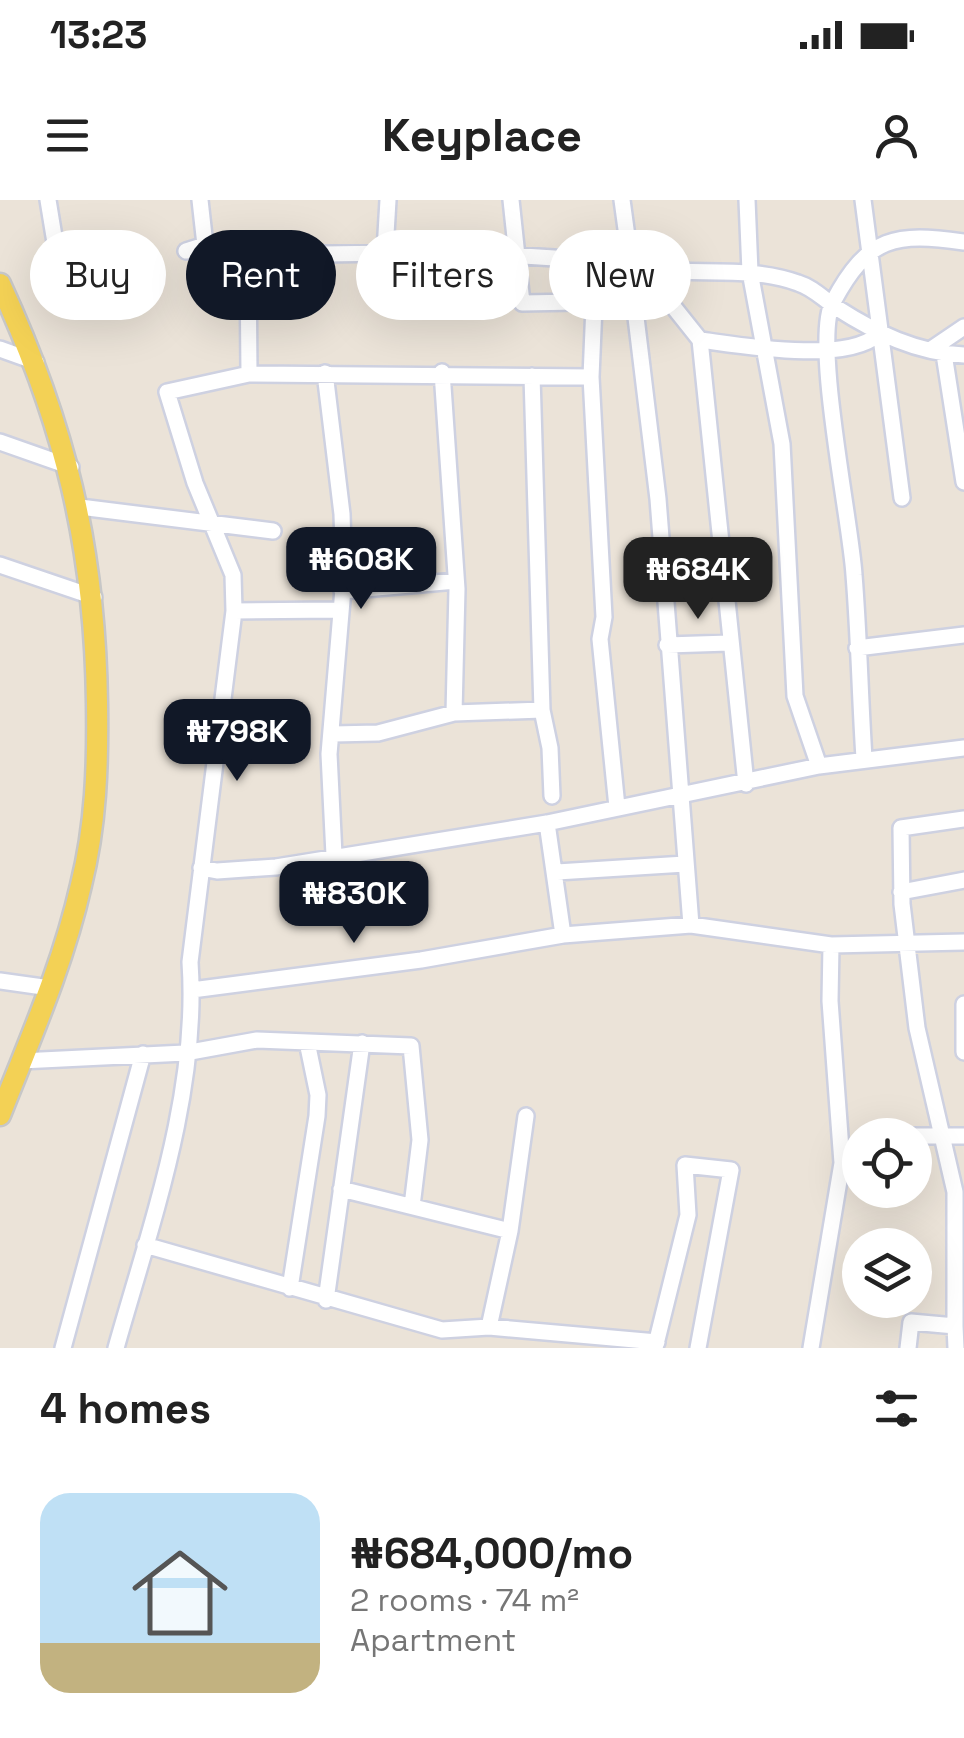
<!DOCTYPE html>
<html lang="en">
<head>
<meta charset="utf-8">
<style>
	:root { --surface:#fff; --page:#f2f2f2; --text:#222; --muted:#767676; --accent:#111827 }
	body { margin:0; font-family:"Space Grotesk",sans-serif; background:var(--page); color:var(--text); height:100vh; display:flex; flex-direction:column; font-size:38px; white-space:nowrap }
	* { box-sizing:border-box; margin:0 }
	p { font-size:32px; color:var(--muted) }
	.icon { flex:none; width:55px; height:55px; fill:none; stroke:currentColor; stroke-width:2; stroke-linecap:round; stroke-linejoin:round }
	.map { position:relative; height:1148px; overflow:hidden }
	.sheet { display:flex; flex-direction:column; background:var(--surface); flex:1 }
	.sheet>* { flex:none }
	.banner { position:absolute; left:30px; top:30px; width:905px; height:90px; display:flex; gap:20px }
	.fabs { position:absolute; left:842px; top:918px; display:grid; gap:20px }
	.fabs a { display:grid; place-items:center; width:90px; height:90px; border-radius:50%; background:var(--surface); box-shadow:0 10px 40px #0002; font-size:50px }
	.price { position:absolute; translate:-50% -85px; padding:0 22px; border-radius:20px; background:var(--accent); color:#fff; font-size:32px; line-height:65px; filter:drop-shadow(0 2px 5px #0008) }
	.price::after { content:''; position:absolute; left:50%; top:60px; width:30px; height:22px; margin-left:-15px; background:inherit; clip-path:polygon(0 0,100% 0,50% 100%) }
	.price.on { background:#222; color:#fff }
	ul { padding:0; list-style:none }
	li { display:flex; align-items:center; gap:30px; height:250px; padding:0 40px }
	li span { display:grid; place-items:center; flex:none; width:280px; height:200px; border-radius:30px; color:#555 }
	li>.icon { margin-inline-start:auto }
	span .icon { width:120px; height:120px; fill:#fffc; stroke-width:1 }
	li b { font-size:42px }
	h2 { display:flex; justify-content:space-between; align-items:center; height:120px; padding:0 40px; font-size:42px }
	.chip { padding:0 35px; border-radius:45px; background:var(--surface); box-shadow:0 10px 40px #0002; font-size:35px; line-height:90px }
	.chip.on { background:var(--accent); color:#fff }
	.status { display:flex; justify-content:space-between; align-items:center; height:70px; padding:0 50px; background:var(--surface); direction:ltr }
	.status svg { height:28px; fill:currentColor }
	header { display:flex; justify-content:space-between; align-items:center; height:130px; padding:0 40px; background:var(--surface); font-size:45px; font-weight:600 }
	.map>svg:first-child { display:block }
</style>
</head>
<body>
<div class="status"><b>13:23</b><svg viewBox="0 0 49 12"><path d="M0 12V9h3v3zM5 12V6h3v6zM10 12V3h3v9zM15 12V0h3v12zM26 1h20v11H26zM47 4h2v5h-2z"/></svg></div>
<header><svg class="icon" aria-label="menu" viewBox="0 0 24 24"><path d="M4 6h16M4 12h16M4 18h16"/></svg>Keyplace<svg class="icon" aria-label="person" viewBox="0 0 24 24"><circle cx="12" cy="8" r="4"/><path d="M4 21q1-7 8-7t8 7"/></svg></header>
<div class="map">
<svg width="964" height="1148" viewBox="0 0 964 1148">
	<rect width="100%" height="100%" fill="#ebe3d8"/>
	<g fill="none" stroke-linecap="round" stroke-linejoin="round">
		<g stroke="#ced1e1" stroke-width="20">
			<path id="minor" d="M48,0L60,73
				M200,0L205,45
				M511,0L522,103L634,101
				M622,0L629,51L700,140L746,584
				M747,0L750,72L782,244L795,496L819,566
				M863,0L902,298
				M186,51L205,45L248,55L462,52L616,62C676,81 740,62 798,83C814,88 823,99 837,108C876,133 917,153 964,155
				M385,51L388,0
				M248,55L249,174
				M640,69L634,101L658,299L691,725
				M594,105L591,177L604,417L600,439L617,607
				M700,140C745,146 845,164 879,134
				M933,148L964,127
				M0,149L36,162
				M944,154L964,282
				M442,172L457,389L454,513
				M325,173L342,314L344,377L329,554L334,655
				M532,176L542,510L550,548L552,596
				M0,242L71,267
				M80,307L273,331
				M0,365L94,397
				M342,391L456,381
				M234,411L339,410
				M667,445L729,443
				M857,448L964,435
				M333,534L378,533L454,513L542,510
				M864,558C860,497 859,436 854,375C851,322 812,139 833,102C868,36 896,32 964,42
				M547,623L563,735
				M201,668L217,671L276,667L547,623L819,566L964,548
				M557,672L685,664
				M901,692L964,680
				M0,781L50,788
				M192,790L421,760L563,735L691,725L831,745L964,742
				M964,804V852
				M21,861L185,853L257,840L411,846L420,940L412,1006
				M915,936H964
				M341,989L510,1031
				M145,1045L442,1130L489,1127L510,1031L526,916
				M290,1088L317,916L318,895L307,842
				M326,1100L362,843
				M955,1126V992L917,828L902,704L901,628L964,619
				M489,1127L657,1142
				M63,1148L143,854
				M116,1148C151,1024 199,892 190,762L234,411L233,375L195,283L167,192L249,174L591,177
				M655,1148L688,1015L685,965L731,970L698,1148
				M811,1148L842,963L830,801L831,745
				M908,1148L911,1122L955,1126L956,1148"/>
		</g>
		<g stroke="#c7c7c7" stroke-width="25">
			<path id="major" d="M0,84C65,225 95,348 97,503C98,565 96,625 81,685C63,765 30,839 0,915"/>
		</g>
		<use href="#minor" stroke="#fff" stroke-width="15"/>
		<use href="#major" stroke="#f3d155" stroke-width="20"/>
	</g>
</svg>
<div class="fabs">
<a><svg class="icon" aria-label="locate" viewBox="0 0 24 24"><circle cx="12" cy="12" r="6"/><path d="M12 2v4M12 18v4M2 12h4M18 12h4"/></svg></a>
<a><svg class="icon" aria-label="layers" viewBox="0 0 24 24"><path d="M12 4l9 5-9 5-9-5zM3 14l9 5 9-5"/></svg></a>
</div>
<b class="price" style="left:361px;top:412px">₦608K</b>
<b class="price on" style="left:698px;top:422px">₦684K</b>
<b class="price" style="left:237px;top:584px">₦798K</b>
<b class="price" style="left:354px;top:746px">₦830K</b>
<div class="banner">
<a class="chip">Buy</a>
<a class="chip on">Rent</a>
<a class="chip">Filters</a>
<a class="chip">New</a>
</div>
</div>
<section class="sheet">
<h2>4 homes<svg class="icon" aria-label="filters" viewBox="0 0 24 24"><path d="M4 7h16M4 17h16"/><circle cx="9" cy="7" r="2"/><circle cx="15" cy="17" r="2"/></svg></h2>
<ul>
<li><span style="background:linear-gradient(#bfe0f5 75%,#c2b280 0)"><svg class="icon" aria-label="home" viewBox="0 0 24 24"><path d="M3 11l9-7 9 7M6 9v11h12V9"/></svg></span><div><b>₦684,000/mo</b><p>2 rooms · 74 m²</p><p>Apartment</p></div></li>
</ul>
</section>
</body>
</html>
